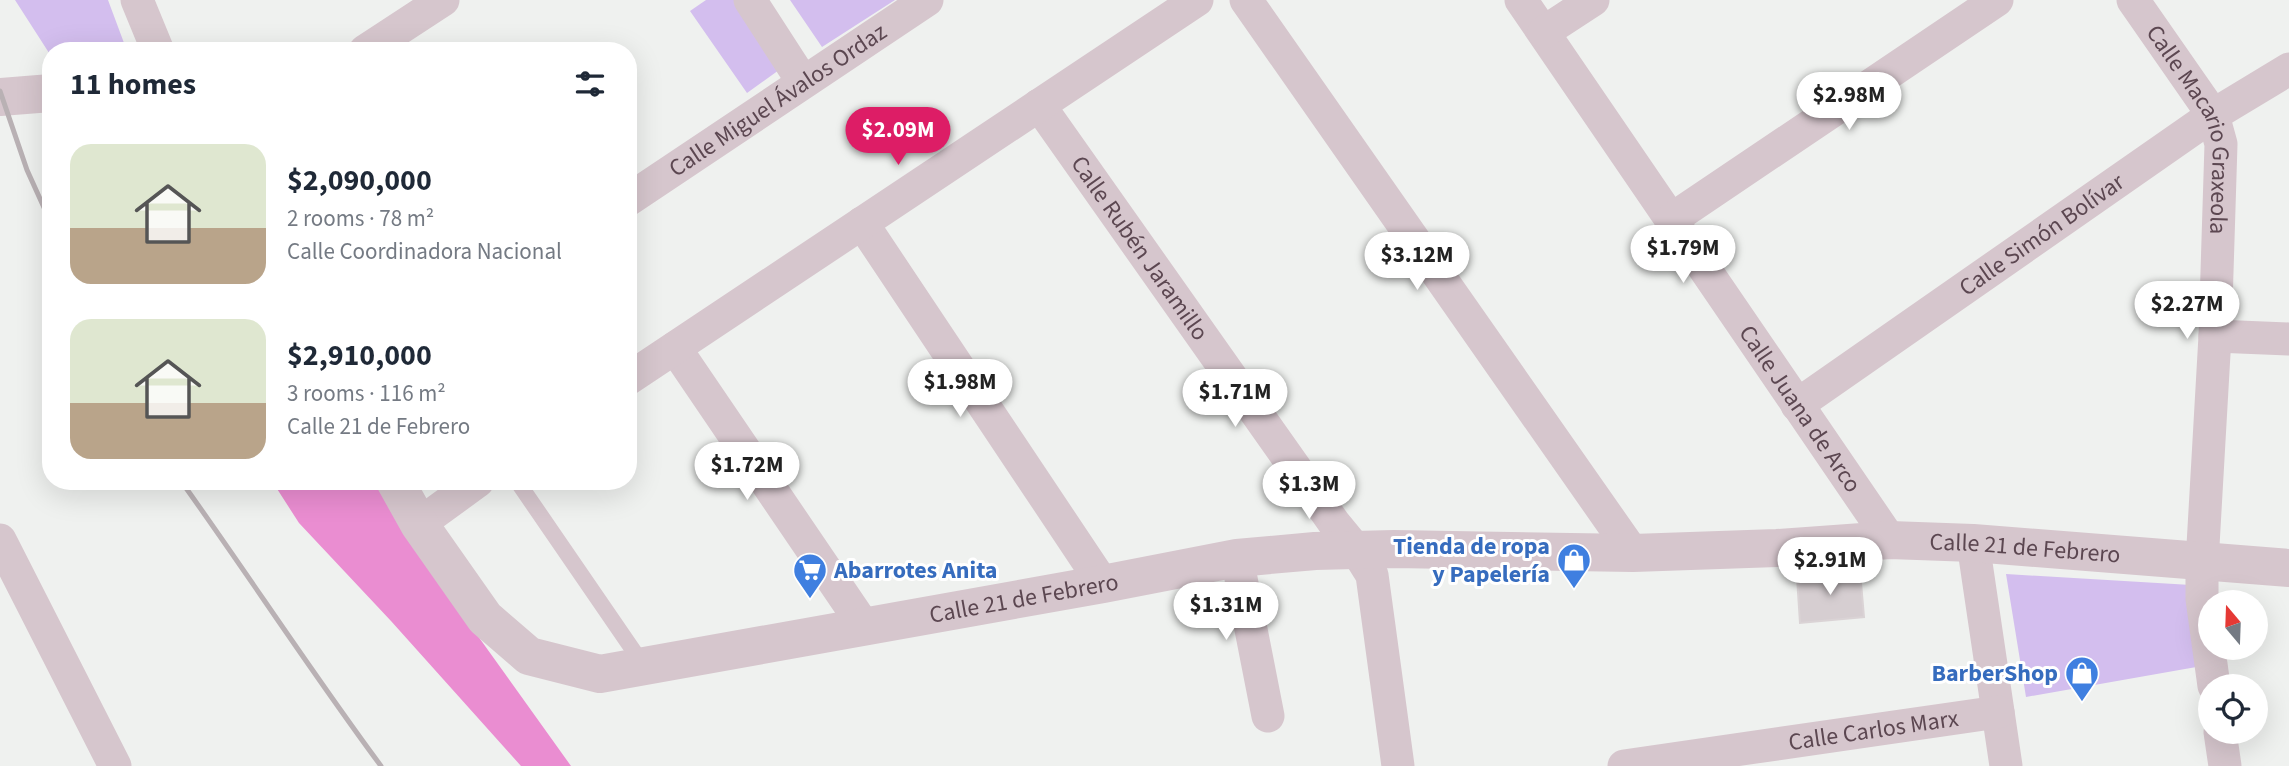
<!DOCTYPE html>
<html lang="en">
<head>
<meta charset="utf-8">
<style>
	:root { --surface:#fff; --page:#f2f2f3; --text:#1f2937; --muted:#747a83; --accent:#dd1d66 }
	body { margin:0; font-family:"Source Sans 3",sans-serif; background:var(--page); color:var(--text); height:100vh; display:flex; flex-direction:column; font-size:26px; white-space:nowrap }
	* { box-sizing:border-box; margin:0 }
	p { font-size:23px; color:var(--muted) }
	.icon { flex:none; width:38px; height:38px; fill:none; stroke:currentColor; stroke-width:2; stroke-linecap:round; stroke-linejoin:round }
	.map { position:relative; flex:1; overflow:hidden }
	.side { position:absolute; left:42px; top:42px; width:595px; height:448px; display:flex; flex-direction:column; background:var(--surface); border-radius:28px; box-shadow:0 7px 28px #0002 }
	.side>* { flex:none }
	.needle { width:46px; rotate:341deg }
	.tools { position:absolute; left:2198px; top:590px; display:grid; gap:14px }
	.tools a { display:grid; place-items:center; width:70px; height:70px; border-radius:50%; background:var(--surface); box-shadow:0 7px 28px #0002; font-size:35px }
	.price { position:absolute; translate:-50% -60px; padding:0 16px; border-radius:24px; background:#fff; color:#222; font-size:23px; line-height:46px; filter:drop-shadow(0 2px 4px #0008) }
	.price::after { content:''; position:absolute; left:50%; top:42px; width:21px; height:16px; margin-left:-10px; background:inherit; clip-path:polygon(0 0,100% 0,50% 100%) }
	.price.active { background:var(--accent); color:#fff }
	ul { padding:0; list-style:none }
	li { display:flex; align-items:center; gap:21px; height:175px; padding:0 28px }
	li span { display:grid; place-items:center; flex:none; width:196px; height:140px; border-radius:21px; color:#555 }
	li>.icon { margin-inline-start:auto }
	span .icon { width:84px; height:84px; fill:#fffc; stroke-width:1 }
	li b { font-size:30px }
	h2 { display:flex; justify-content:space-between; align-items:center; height:84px; padding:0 28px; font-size:30px }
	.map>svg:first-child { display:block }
</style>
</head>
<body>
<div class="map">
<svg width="2289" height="766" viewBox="0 0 2289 766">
	<rect width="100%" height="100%" fill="#eff1ef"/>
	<path fill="#d3beee" d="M15,0H108L127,51H51V56Z
		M706,0H743L786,65L747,93L690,11Z
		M790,0H895L822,47Z
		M2006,574L2191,585L2202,666L2026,697Z"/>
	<path fill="#ea8dd1" d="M272,481H385L437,579L571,766H521L391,621L299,523Z"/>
	<path fill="#d6ced1" stroke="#dad3d5" stroke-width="2" d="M1860,571L1864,617L1800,623L1797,577Z"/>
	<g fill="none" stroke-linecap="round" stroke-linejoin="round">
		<path stroke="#d6c6cd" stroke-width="16" d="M517,481L644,666"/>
		<g stroke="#d6c6cd" stroke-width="33">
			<path d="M137,0L158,51"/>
			<path d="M750,0L803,82"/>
			<path d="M1246,0L1633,553"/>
			<path id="s1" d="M1521,0L1890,540"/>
			<path id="s2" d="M2133,0L2213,115L2221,144L2215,336L2202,563V599L2214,686"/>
			<path d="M1544,32L1593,0"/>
			<path d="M365,51L443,0"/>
			<path id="s3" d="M1039,105L1334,523L1357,551L1372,575L1398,766"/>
			<path id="s4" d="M628,200L927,0"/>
			<path d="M1672,219L1997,0"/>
			<path d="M862,223L1103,584"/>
			<path d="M2215,336L2289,339"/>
			<path d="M675,348L864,626"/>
			<path d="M628,379L1197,0"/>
			<path id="s5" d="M1797,405L2213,115L2289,69"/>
			<path d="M419,524L478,481"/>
			<path d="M0,540L115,766"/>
			<path d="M1973,543L2006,766"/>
			<path d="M1237,558L1268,716"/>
			<path d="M2220,732L2225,766"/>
			<path id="s6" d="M1624,766L1998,712"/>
		</g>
		<g stroke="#d6c6cd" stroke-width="38">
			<path d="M0,97L51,93"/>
			<path id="s7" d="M395,481L419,524L485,618L529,656L600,674L1103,584L1237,558L1315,551L1394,549L1633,553L1777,548L1890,540L1973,543L2289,568"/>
		</g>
		<path stroke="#b9b1b4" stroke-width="5" d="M0,91L27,170L51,223
			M181,481C249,576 312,673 381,766"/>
	</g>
	<defs>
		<g id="shop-pin" transform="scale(1.75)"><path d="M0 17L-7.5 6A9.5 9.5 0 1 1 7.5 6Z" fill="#3f7fe0" stroke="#fff"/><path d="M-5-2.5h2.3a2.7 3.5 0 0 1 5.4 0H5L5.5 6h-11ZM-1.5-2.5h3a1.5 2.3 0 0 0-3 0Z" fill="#fff"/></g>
		<g id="supermarket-pin" transform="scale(1.75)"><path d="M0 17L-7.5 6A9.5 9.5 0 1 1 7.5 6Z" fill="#3f7fe0" stroke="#fff"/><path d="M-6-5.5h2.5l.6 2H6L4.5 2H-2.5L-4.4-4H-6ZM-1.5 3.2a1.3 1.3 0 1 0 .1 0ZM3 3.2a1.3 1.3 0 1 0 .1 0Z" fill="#fff"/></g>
	</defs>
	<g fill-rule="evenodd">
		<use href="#shop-pin" x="1574" y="560"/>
		<use href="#supermarket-pin" x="810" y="570"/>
		<use href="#shop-pin" x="2082" y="673"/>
	</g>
	<g text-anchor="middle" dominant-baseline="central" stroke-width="6" stroke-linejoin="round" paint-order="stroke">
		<g font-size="24" fill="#5c4751" stroke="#fff">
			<text stroke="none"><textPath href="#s4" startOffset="180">Calle Miguel Ávalos Ordaz</textPath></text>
			<text stroke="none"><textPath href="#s2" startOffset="147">Calle Macario Graxeola</textPath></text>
			<text stroke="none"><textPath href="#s5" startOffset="298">Calle Simón Bolívar</textPath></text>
			<text stroke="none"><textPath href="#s3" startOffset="175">Calle Rubén Jaramillo</textPath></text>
			<text stroke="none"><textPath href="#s1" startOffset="495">Calle Juana de Arco</textPath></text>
			<text stroke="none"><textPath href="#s7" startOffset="1732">Calle 21 de Febrero</textPath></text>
			<text stroke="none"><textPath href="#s7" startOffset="726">Calle 21 de Febrero</textPath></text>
			<text stroke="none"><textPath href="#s6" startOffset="252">Calle Carlos Marx</textPath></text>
		</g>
		<g font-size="24" font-weight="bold" fill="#366cbe" stroke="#fff" text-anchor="end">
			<text x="1550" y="546">Tienda de ropa<tspan x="1550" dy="28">y Papelería</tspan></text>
			<text x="834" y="570" text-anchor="start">Abarrotes Anita</text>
			<text x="2058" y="673">BarberShop</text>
		</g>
	</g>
</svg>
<div class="tools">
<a><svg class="needle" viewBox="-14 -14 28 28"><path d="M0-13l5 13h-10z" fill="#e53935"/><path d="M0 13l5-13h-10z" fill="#747a83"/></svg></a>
<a><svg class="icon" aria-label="locate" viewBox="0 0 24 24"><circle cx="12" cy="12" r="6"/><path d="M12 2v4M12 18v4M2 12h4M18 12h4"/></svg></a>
</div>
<b class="price" style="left:1849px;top:132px">$2.98M</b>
<b class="price active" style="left:898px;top:167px">$2.09M</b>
<b class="price" style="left:1683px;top:285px">$1.79M</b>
<b class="price" style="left:1417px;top:292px">$3.12M</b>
<b class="price" style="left:2187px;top:341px">$2.27M</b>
<b class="price" style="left:960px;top:419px">$1.98M</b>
<b class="price" style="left:1235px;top:429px">$1.71M</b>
<b class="price" style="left:747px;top:502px">$1.72M</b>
<b class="price" style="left:1309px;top:521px">$1.3M</b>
<b class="price" style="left:1830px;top:597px">$2.91M</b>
<b class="price" style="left:1226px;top:642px">$1.31M</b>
<section class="side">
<h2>11 homes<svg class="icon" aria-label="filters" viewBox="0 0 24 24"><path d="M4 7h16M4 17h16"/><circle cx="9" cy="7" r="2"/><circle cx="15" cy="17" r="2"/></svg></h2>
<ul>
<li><span style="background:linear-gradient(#dfe7d0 60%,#b9a48a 0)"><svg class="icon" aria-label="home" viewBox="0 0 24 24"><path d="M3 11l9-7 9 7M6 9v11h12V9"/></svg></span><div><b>$2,090,000</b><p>2 rooms · 78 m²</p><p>Calle Coordinadora Nacional</p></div></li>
<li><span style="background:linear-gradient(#dfe7d0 60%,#b9a48a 0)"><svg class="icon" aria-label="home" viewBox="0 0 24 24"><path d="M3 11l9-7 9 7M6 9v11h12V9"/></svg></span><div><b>$2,910,000</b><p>3 rooms · 116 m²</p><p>Calle 21 de Febrero</p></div></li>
</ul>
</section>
</div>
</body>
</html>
